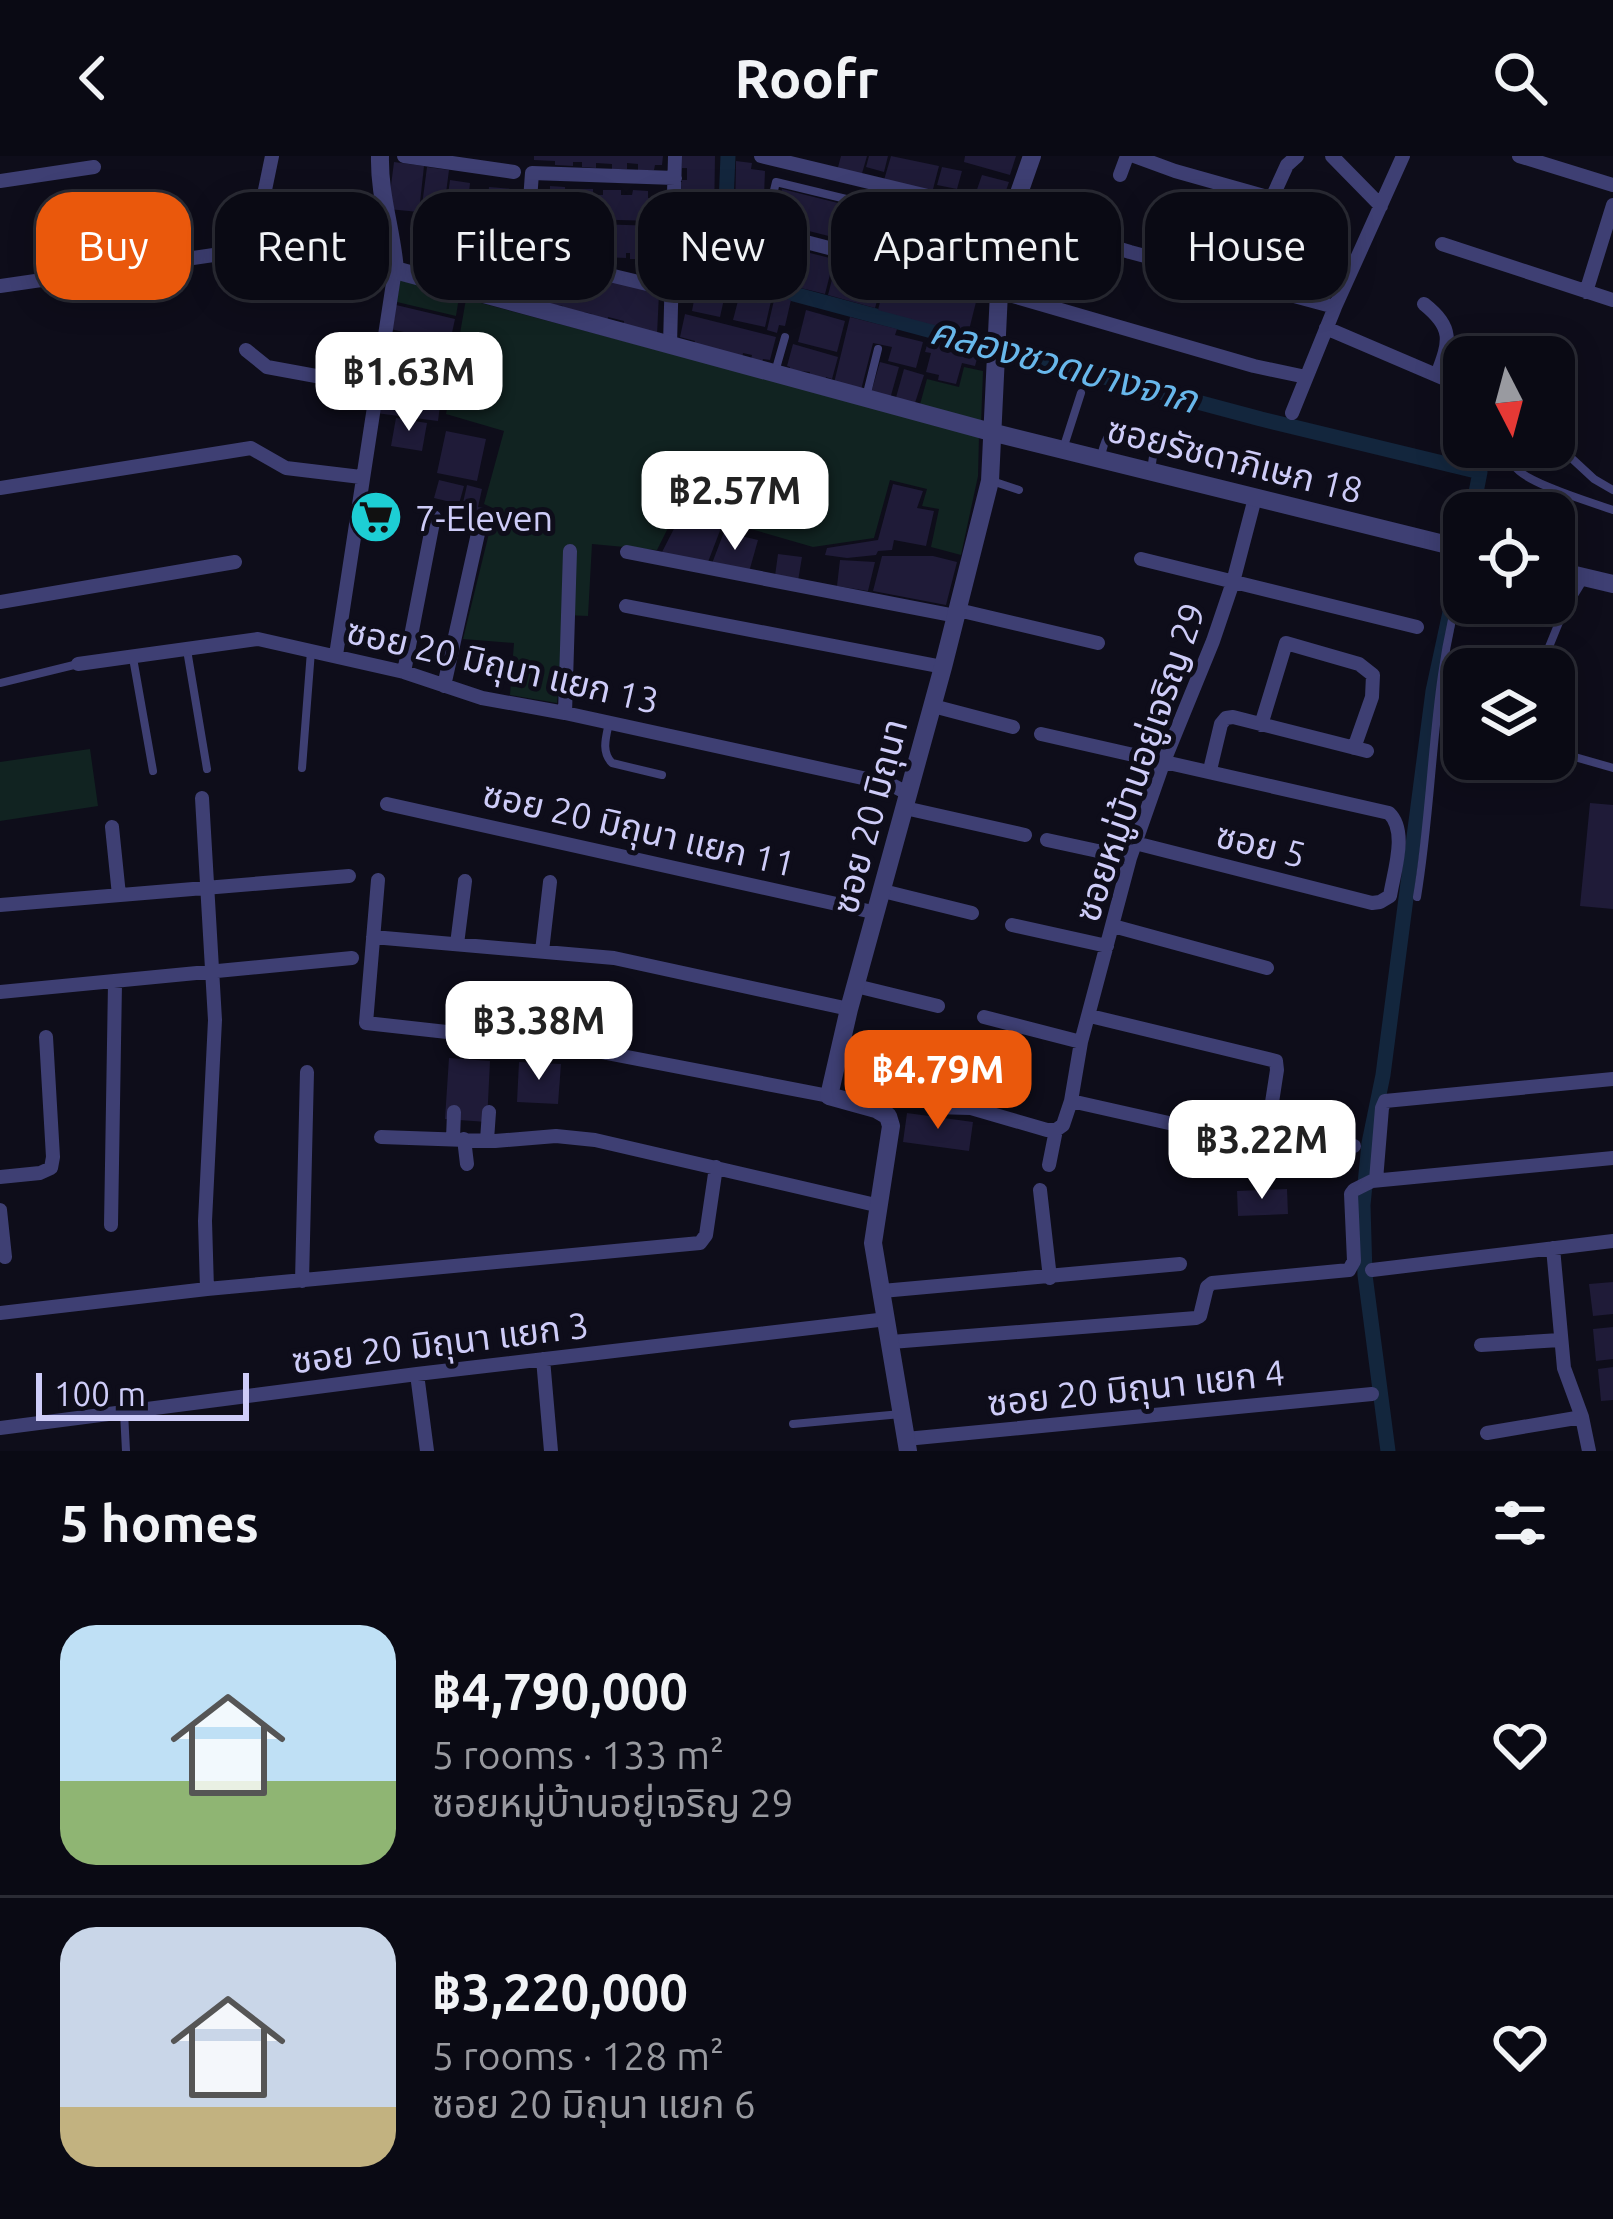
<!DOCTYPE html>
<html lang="en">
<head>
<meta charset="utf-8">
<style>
	:root { --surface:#0a0a14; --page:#13131d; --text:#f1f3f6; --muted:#999aa0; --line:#2a2b34; --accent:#ea580c }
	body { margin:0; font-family:Ubuntu,"Noto Sans Thai",sans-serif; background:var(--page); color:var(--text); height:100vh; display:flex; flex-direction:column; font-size:45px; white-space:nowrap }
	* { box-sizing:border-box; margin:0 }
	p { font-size:39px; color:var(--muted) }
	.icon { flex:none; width:66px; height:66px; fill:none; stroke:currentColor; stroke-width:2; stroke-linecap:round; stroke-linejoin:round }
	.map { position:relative; height:1295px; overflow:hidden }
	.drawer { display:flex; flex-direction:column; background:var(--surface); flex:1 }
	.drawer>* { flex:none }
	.hud { position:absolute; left:36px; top:36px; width:1542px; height:108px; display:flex; gap:24px }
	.needle { width:78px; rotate:174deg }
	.fabs { position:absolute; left:1443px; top:180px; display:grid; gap:24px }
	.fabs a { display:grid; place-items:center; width:132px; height:132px; border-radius:24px; background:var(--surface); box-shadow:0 6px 30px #0003,0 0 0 3px var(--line); font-size:60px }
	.scale { position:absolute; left:36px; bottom:30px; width:213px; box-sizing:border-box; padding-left:12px; border:6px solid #ceccf8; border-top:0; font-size:33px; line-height:42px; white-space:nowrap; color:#ceccf8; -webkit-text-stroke:9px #0e0d1a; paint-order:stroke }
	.price { position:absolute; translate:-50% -102px; padding:0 27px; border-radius:24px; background:#fff; color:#222; font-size:39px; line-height:78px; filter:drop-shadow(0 3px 6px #0008) }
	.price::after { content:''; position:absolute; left:50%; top:72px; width:36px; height:27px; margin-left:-18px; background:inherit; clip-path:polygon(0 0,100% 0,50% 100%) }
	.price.on { background:var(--accent); color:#fff }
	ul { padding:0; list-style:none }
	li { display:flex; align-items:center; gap:36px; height:300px; padding:0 60px }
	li+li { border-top:3px solid var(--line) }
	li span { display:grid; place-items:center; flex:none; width:336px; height:240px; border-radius:36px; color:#555 }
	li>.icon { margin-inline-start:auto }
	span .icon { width:144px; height:144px; fill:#fffc; stroke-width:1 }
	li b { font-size:51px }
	h2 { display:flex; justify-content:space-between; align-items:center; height:144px; padding:0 60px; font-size:51px }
	.pill { padding:0 42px; border-radius:36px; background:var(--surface); box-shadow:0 6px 30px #0003,0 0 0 3px var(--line); font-size:42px; line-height:108px }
	.pill.on { background:var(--accent); color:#fff }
	header { display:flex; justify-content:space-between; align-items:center; height:156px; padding:0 60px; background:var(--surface); font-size:54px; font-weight:700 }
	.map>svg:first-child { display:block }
</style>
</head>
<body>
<header><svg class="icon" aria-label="back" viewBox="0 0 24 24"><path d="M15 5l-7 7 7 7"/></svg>Roofr<svg class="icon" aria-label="search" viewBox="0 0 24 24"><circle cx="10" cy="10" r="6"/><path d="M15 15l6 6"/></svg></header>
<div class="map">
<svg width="1613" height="1295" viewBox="0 0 1613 1295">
	<rect width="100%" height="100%" fill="#0e0d1a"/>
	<path fill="#112321" d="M766,69L796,77L783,122L764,117Z
		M473,79L520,84L516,103L531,107L523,143L467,127Z
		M400,124L459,141L456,160L397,146Z
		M466,143L979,280L978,320L961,399L931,391L939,353L922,350L927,333L890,324L874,382L813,391L678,352L657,394L592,388L588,460L565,459L557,547L510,539L514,487L463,483L495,353L484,348L504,275L446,258Z
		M964,211L983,215L981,269L919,252L927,223L959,231Z
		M90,593L98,650L0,665V606Z"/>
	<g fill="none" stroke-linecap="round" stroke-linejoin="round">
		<path stroke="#13263d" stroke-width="15" d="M728,0L723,119L1261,263L1480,316L1472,357
			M1388,1295L1365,1119L1363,1049L1369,987L1383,919L1433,535L1464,391"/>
	</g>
	<path fill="#1f1b38" d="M534,0H663L662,9H655L654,14H638V8L627,7V13H612V8L596,7V12L582,11V6H573V10L555,9V5L534,4Z
		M682,0H715L713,126L684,125L685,117H679L680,105H684L685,96H679V78H684L685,63H680L681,52H686V36H681L682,24H687V12H682Z
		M841,0H867L861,21L837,15Z
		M869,0H888L884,16L866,11Z
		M891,0L939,10L932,37L884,24Z
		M965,0H1016L1010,19L964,6Z
		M736,5L752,7L751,13L765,15L761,116L734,110Z
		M394,6L424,10L419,56L388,53Z
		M427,11L449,14L443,60L421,57Z
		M942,11L962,15L957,33L937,29Z
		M982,19L1009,26L1000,52L973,45Z
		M450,24L470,27L466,64L445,61Z
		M550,30L565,31V38H576V33H593V39H603V34H621V39H632L633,34L648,35V42H658L657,65L539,62L540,35H550Z
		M489,31L523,34L520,68L509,67L508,78L470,75L471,60L486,61Z
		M782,33L926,69L916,102L785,69L787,59L776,56Z
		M532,66L658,70V100H650V103H630V97H626V102L603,101V95H599V99H583V94L553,97V92L532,91Z
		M942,70L981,79L976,93L938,83Z
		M937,86L995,100L987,128L929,113Z
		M798,94L834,103L825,138L789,129Z
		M837,104L885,117L875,152L828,139Z
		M535,107L659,137L657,179L623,171L624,165L608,161L607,167L591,164L592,158L584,156L583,162L561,157L563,150L558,149H533L535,142L527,140Z
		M887,118L977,142L968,178L878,154Z
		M697,128L726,134L720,161L692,155Z
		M740,137L771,145L765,171L733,164Z
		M775,140L791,144L785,170L779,169L777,177L767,174Z
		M396,149L455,163L450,186L390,173Z
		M806,154L845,165L837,196L798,186Z
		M685,158L776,181L770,204L763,203L762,206L751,203L752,199L743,197L742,203L693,190L695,185L680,181Z
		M850,161L897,173L895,179L923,186L916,212L888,205L892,191L873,187L861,234L834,227Z
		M930,179L980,192L975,210L962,207L956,228L938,224L939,219L926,216L931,197L925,196Z
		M793,188L838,201L832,223L826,221L825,225L809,221L810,216L789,214L790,211L787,210Z
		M413,201L443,208L437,236L406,230Z
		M880,206L899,211L890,243L871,237Z
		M904,213L924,219L914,250L895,245Z
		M379,234L441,242L438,265L376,257Z
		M396,262L427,267L422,295L391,290Z
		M446,275L486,283L477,325L437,317Z
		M439,324L464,330L459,348L434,342Z
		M893,328L923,335L917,352L934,355L926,390L894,384L892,394L878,395L876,399L847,402L825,399L827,392L878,384Z
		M467,329L482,333L478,351L491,353L487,367L460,360Z
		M681,359L721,372L708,406L661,398Z
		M724,376L758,384L749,416L711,410Z
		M778,398L802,401L798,425L775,420Z
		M882,400H933L957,406L946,449L873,435Z
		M840,404L875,406L868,435L837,430Z
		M1464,500L1513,511L1464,513V556L1452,553Z
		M1590,647L1613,649V753L1580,750Z
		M449,902L490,905L487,966L445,963Z
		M519,906L561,908L558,948L517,946Z
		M907,957L973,966L969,995L903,986Z
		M1287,1033L1288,1058L1238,1060L1237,1035Z
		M1613,1126V1158L1593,1160L1589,1128Z
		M1613,1171V1203L1596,1205L1593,1173Z
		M1613,1211V1244L1601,1245L1598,1213Z"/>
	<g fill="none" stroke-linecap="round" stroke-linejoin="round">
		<path stroke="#3e3f73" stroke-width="8" d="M770,51L776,26L1007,82
			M775,216L785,181
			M866,241L878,193
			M1554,286L1594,323L1613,334
			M1516,291C1514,297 1512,304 1515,310C1522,326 1594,347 1613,354
			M1063,293L1081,237
			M1101,300C1102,296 1105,283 1108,281C1119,269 1145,281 1155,287L1151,314
			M992,325L1019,334
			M187,494L207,613
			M133,502L153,615
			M1540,513L1562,459L1584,423
			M0,527L78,508
			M609,567C606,581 601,596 612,607L662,619
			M1554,595L1613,612
			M302,612L311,495
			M1417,741C1435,634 1431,523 1464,419
			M124,1256L126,1295
			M793,1268L901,1258"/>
		<path stroke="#3e3f73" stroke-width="14" d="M404,0L514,16
			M761,0L1011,60L1130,96L1335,151
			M1134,0L1175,15L1271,42
			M1332,0L1381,50
			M1519,0L1613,29
			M1120,19L1127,0
			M0,25L94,11
			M802,85L999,136L1254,210L1306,221
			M1442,88L1613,144
			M1234,125L1287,9L1297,0
			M0,130L248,94L254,87L272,0
			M672,134L526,99L532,17L675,22
			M1586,136L1613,49
			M1424,148C1454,172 1450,185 1437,219
			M1326,172L1464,231
			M670,189L675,0
			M246,194L267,211L376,231
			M1292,257L1335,151L1403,0
			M0,332L251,292L286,312L361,321
			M627,396L956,460
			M1141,403L1417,471
			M0,446L235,406
			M626,450L943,511
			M958,454L1098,487
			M336,499L395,114
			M78,508L258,483L404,516L482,542L565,557L890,628L909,638
			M404,516L434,361
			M444,530L479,373
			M933,550L1013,571
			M565,557L570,395
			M1261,569L1286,487L1359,508L1373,519L1372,541L1354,592
			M1041,578L1389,657C1408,675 1394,715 1390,740L1380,746L1372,747L1135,687
			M1210,614L1221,568L1226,562L1233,561L1367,595
			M202,642L215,864L205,1065L207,1133
			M387,648L877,757
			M905,652L1025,679
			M112,671L119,739
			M1047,684L1130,702
			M378,724L366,867L565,889L829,940
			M883,735L972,757
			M0,749L349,720
			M1012,769L1107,790
			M1113,770L1267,812
			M373,781L614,802L849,853
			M457,788L465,725
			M542,795L550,726
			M856,830L938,850
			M0,836L352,802
			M1090,860L1276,905L1277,914L1266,985
			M984,861L1081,886
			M606,897L613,856
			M1071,945L1240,983L1354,990
			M934,951L971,952L1047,974H1056L1063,969L1071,945L1081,886L1130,702L1164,605L1213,485L1233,426L1255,342
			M381,981L495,985L556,980L595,984L880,1050
			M453,983L454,956
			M464,983L467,1008
			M487,984L489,956
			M1049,1009L1056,974
			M0,1021L40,1017L51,1012L53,1001L46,881
			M1376,1024L1382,952L1385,945L1613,923
			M1040,1034L1050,1122
			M0,1054L5,1101
			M111,1069L115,827
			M1553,1092L1564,1212L1582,1261L1589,1295
			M1372,1114L1613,1085
			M302,1125L307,916
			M882,1135L1180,1108
			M0,1157L207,1133L700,1087L706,1079L716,1011
			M891,1186L1196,1162L1200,1160L1207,1131L1212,1127L1349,1114L1354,1105L1351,1038L1354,1034L1372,1025L1613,1002
			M1481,1189L1560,1184
			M543,1203L551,1295
			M417,1218L427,1295
			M0,1272L417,1218L887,1163
			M1487,1277L1582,1261
			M906,1283L1372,1238"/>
		<path stroke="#3e3f73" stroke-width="18" d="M380,0C379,40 392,75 395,114L991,276L1464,393
			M1554,414L1613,428
			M908,1295L873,1087L891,970L888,960L876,953L829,940L849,853L943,511L990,325L999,136L1011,60L1032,0"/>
	</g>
	<defs>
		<g id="supermarket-disc" transform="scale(2.7)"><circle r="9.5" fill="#1dced4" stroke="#0e0d1a"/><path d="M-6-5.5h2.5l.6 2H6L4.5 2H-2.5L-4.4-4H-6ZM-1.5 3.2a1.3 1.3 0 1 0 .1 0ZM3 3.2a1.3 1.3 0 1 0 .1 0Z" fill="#111"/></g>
	</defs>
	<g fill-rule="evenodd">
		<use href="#supermarket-disc" x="376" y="361"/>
	</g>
	<g text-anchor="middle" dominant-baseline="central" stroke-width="10" stroke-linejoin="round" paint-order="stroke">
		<g font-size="36" fill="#ceccf8" stroke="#0e0d1a">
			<text transform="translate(1235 303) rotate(14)">ซอยรัชดาภิเษก 18</text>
			<text transform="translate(503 509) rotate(13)">ซอย 20 มิถุนา แยก 13</text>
			<text transform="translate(1139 606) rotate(-71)">ซอยหมู่บ้านอยู่เจริญ 29</text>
			<text transform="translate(869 660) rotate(-75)">ซอย 20 มิถุนา</text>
			<text transform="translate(639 672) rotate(13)">ซอย 20 มิถุนา แยก 11</text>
			<text transform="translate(1261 688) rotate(14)">ซอย 5</text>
			<text transform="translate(440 1186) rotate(-7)">ซอย 20 มิถุนา แยก 3</text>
			<text transform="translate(1136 1231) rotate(-6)">ซอย 20 มิถุนา แยก 4</text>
		</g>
		<g font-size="36" fill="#ceccf8" stroke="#0e0d1a" text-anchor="start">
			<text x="415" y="361">7-Eleven</text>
		</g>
		<g font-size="39" font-style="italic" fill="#68b7eb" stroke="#0e0d1a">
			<text transform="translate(1064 208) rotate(15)">คลองชวดบางจาก</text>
		</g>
	</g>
</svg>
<div class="fabs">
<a><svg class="needle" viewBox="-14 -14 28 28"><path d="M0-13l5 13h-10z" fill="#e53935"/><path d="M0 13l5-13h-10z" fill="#999aa0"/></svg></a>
<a><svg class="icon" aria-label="locate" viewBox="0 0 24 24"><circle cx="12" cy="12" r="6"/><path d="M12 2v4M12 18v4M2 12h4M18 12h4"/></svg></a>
<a><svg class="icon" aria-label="layers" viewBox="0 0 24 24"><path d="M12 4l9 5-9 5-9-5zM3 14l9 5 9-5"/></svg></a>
</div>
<div class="scale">100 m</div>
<b class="price" style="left:409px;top:278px">฿1.63M</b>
<b class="price" style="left:735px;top:397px">฿2.57M</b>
<b class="price" style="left:539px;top:927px">฿3.38M</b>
<b class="price on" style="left:938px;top:976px">฿4.79M</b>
<b class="price" style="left:1262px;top:1046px">฿3.22M</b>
<div class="hud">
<a class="pill on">Buy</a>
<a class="pill">Rent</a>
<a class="pill">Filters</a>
<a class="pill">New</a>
<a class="pill">Apartment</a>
<a class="pill">House</a>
</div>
</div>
<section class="drawer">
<h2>5 homes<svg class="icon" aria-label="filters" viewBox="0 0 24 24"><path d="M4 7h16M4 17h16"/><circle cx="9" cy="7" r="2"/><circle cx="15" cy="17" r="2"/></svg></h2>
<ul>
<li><span style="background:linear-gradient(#bfe0f5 65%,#8fb573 0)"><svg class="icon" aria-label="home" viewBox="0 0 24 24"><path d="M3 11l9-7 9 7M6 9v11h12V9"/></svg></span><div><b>฿4,790,000</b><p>5 rooms · 133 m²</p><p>ซอยหมู่บ้านอยู่เจริญ 29</p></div><svg class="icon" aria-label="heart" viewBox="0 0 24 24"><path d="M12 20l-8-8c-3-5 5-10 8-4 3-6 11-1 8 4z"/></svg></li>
<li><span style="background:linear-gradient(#c9d6e8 75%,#c2b280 0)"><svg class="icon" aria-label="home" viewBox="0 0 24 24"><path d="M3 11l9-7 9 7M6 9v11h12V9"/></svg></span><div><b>฿3,220,000</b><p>5 rooms · 128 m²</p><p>ซอย 20 มิถุนา แยก 6</p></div><svg class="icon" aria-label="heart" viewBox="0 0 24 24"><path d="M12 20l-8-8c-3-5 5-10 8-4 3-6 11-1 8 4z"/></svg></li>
</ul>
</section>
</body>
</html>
